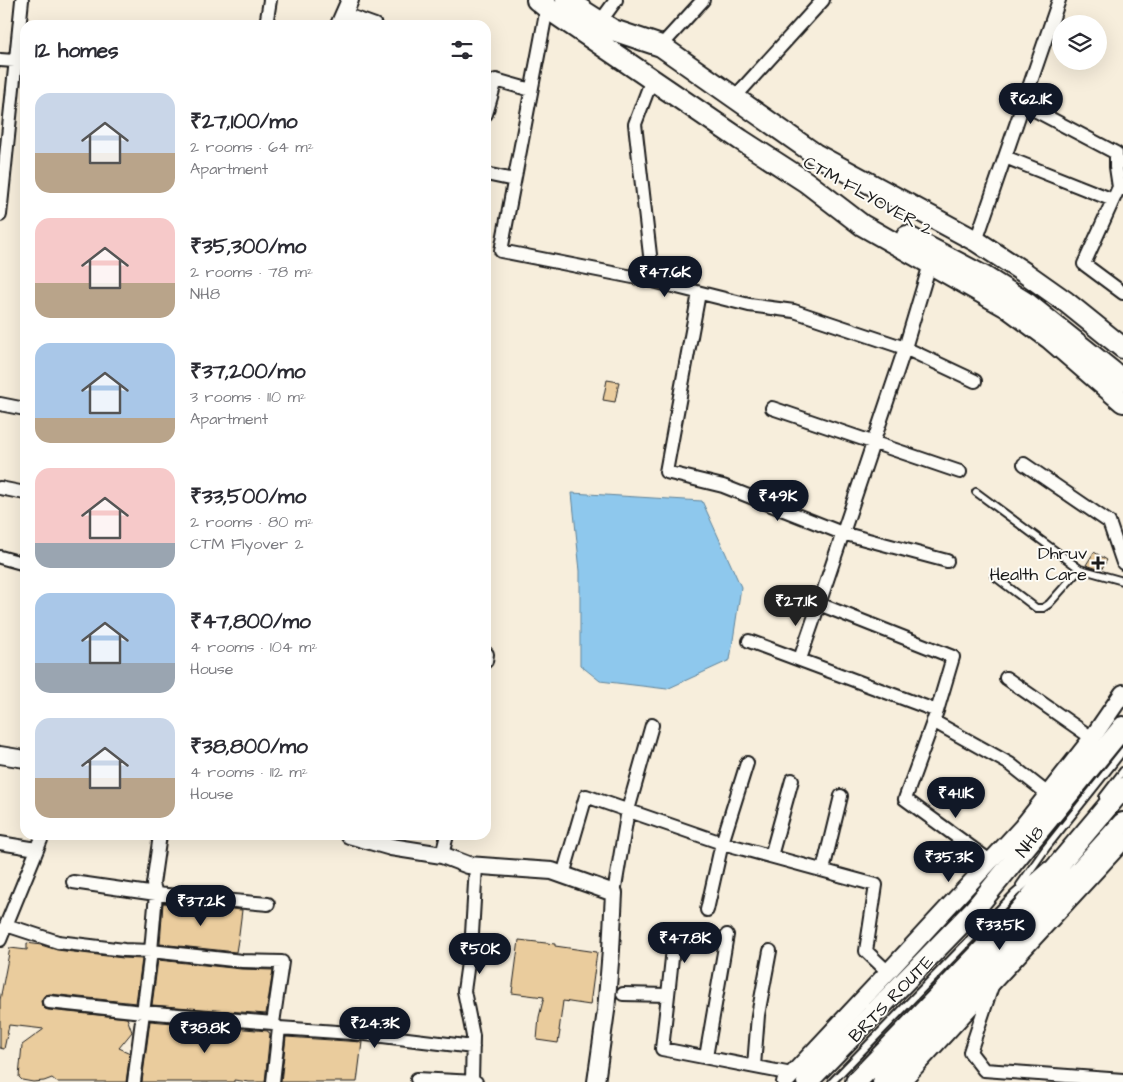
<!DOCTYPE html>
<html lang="en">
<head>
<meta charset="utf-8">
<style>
	:root { --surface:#fff; --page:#f2f2f3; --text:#2b2b33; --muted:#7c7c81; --accent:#111827 }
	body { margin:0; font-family:"Architects Daughter",sans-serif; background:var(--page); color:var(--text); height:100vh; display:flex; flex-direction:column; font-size:19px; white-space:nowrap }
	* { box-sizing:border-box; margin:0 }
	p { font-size:16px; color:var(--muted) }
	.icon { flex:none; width:28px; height:28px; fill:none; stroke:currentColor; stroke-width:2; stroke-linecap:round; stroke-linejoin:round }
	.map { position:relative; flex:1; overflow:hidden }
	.panel { position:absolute; left:20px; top:20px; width:471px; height:820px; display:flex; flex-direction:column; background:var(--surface); border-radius:15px; box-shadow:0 5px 20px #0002 }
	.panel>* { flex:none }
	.fabs { position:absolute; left:1052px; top:15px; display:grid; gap:10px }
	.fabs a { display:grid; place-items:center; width:55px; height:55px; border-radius:50%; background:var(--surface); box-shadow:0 5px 20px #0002; font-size:25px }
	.price { position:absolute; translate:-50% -42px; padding:0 11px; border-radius:18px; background:var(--accent); color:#fff; font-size:16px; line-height:32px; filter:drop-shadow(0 1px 2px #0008) }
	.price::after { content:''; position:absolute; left:50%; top:30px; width:15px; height:11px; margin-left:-8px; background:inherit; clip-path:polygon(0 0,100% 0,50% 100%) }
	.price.current { background:#222; color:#fff }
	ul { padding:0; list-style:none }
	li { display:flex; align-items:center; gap:15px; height:125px; padding:0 15px }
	li span { display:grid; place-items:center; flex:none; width:140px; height:100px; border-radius:15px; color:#555 }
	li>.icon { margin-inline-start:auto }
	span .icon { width:60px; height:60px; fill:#fffc; stroke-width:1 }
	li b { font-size:21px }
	h2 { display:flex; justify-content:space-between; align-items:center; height:60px; padding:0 15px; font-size:21px }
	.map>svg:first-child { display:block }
</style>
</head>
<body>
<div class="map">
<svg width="1123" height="1082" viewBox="0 0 1123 1082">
	<rect width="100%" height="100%" fill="#f7eedc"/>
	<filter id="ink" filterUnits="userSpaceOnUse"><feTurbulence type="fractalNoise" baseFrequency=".02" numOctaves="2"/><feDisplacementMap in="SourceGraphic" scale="10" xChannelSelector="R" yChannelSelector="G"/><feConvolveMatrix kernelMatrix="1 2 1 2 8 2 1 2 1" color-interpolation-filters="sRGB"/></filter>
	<g filter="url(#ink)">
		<path fill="#8ec8ed" stroke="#608399" d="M572,493L702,501L741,587L730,660L667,689L600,681L580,665V571Z"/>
		<path fill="#eacc9d" stroke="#1c1c1c" d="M607,380L619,382L615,402L603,400Z
			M1094,552L1107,560L1101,570L1086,565Z
			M163,903L242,910L239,934L236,952L160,944Z
			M519,940L555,944V946L597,952L590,1005L563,1001L559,1031H560L558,1043L537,1040L539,1017L544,997L512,993Z
			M27,943L41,945L57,950L123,958L142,959L136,1003L50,994L45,995L41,1001L42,1006L45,1009L48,1010L127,1018L132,1032L119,1048L130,1053L126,1082H57L52,1078L44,1081L33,1082L22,1080L19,1077L22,1045L44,1029L9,1025L4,1049L0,1048V1000L10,948L27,950Z
			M158,960L241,969L273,970L266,1014L152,1005Z
			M150,1021L268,1031V1032L270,1033L265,1082H249L234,1080V1082H142Z
			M286,1037L362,1042L357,1082H281Z"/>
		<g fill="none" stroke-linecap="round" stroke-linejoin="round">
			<g stroke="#1c1c1c" stroke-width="10">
				<path id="service" d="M976,492L1080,569L1123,581
					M994,576L1036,608H1043L1049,604L1080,569
					M1103,797L1123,771
					M1020,885L1046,848L1123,751
					M832,1082L1014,894L1046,866"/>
			</g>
			<g stroke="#1c1c1c" stroke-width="16">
				<path id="minor" d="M550,3L547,8L501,251L653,281
					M344,14L375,25
					M600,22L616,0
					M266,25L270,0
					M661,46L703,0
					M0,60L15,61
					M652,79L635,124L653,281L749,305L794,311L905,348L975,381
					M734,98L823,0
					M1023,104L1116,153V167L1119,187
					M486,114L496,80L531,90
					M1005,157L1113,200
					M486,174L514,180
					M1123,189L1119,187L1084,264L1123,293
					M0,215L22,0
					M976,241L1059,0
					M930,264L905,348L819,604L953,657L937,711
					M699,293L666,472L723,486L842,533L947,561
					M0,404L25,409
					M772,408L960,472
					M1024,464L1109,522L1123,563
					M0,488L25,493
					M0,557L25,564
					M749,641L937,711L905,799L990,861
					M800,659L819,604
					M486,661L487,654
					M1006,678L1092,738
					M933,721L1010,764L1048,794
					M0,843L37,849
					M442,855L447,835
					M771,856L792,780
					M823,870L841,796
					M563,875L586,796L722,843L876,885L866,951L888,972
					M73,882L156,894L268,904
					M614,893L628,810L652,725
					M707,910L722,843L747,763
					M6,925L58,942L124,950L151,951L242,961L282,962L273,1023
					M0,940L43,835
					M992,986L970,1052L984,1070L1123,1080
					M623,994L668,995L662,1049L792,1074
					M668,995L675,930
					M49,1002L143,1012L273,1023L279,1028L273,1082
					M279,1028L366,1034L473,1047
					M706,1057L727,935
					M754,1066L758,1015L770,951
					M417,1079L476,1082
					M134,1082L151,951L156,894L153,884L160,835
					M472,1082L473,1036L464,991L472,934L476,866"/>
			</g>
			<g stroke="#1c1c1c" stroke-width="20">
				<path id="tertiary" d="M339,25L350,0
					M0,755L25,759
					M349,835L391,847L442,855L468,865L552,871L614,893L611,950L606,1011L596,1082
					M785,1082L888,972L1022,827L1092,738L1123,693
					M901,1082L1123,841"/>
			</g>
			<g stroke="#1c1c1c" stroke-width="24">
				<path id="primary" d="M537,0L547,8L741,140L806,182L862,225L1007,307L1049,338L1123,402
					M566,0L613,30L661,46L815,154L976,241L1025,273L1066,302L1123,348
					M907,236L983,276L1028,304L1123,380
					M807,1082L974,910L1123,727
					M856,1082L1010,922L1123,788
					M883,1082L1045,909L1123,823"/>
			</g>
			<use href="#service" stroke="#fdfcf7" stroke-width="6"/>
			<use href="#minor" stroke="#fdfcf7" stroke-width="12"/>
			<use href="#tertiary" stroke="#fdfcf7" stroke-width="16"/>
			<use href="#primary" stroke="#fdfcf7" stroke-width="20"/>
		</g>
	</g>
	<path fill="#1c1c1c" stroke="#fdfcf7" stroke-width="2" d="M1095.5 555.5h5v5h5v5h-5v5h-5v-5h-5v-5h5z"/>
	<g text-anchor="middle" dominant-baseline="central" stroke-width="4" stroke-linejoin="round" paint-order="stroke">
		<g font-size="18" fill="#1c1c1c" stroke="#fdfcf7">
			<text transform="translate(868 196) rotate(29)">CTM FLYOVER 2</text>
			<text transform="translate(1030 842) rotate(-51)">NH8</text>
			<text transform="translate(891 999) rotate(-46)">BRTS ROUTE</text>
		</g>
		<g font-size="18" fill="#1c1c1c" stroke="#fdfcf7" text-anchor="end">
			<text x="1087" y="553">Dhruv<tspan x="1087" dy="21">Health Care</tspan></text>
		</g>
	</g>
</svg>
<div class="fabs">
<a><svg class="icon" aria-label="layers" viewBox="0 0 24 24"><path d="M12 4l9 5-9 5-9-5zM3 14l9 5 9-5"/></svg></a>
</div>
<b class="price" style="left:1031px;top:125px">₹62.1K</b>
<b class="price" style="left:665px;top:298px">₹47.6K</b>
<b class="price" style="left:778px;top:522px">₹49K</b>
<b class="price current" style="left:796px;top:627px">₹27.1K</b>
<b class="price" style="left:956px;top:819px">₹41.1K</b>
<b class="price" style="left:949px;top:883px">₹35.3K</b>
<b class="price" style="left:201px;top:927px">₹37.2K</b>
<b class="price" style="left:1000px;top:951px">₹33.5K</b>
<b class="price" style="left:685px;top:964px">₹47.8K</b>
<b class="price" style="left:480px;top:975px">₹50K</b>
<b class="price" style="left:375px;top:1049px">₹24.3K</b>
<b class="price" style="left:205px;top:1054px">₹38.8K</b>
<section class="panel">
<h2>12 homes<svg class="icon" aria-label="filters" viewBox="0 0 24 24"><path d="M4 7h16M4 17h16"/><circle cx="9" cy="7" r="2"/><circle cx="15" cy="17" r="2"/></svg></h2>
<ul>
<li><span style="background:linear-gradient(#c9d6e8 60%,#b9a48a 0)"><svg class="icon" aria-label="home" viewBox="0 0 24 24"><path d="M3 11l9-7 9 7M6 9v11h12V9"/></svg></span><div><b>₹27,100/mo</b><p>2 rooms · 64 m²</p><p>Apartment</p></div></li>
<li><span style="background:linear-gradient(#f6c9c9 65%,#b9a48a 0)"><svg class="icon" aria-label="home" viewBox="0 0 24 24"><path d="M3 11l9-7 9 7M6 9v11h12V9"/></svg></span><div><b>₹35,300/mo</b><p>2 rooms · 78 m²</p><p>NH8</p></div></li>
<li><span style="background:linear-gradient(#a9c7e8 75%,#b9a48a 0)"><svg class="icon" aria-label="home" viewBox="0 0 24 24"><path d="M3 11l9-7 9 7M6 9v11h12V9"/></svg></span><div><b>₹37,200/mo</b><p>3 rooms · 110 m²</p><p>Apartment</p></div></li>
<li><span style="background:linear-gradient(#f6c9c9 75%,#9aa5b1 0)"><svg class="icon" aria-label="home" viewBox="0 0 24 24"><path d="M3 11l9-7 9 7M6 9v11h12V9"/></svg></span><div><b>₹33,500/mo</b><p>2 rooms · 80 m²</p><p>CTM Flyover 2</p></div></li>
<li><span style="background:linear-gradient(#a9c7e8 70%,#9aa5b1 0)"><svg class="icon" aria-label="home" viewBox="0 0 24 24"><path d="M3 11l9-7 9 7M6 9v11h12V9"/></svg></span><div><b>₹47,800/mo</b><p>4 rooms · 104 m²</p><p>House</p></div></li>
<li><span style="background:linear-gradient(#c9d6e8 60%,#b9a48a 0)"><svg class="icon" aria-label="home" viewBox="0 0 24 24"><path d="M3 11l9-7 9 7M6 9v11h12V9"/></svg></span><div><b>₹38,800/mo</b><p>4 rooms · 112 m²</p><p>House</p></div></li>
</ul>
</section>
</div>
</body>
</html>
